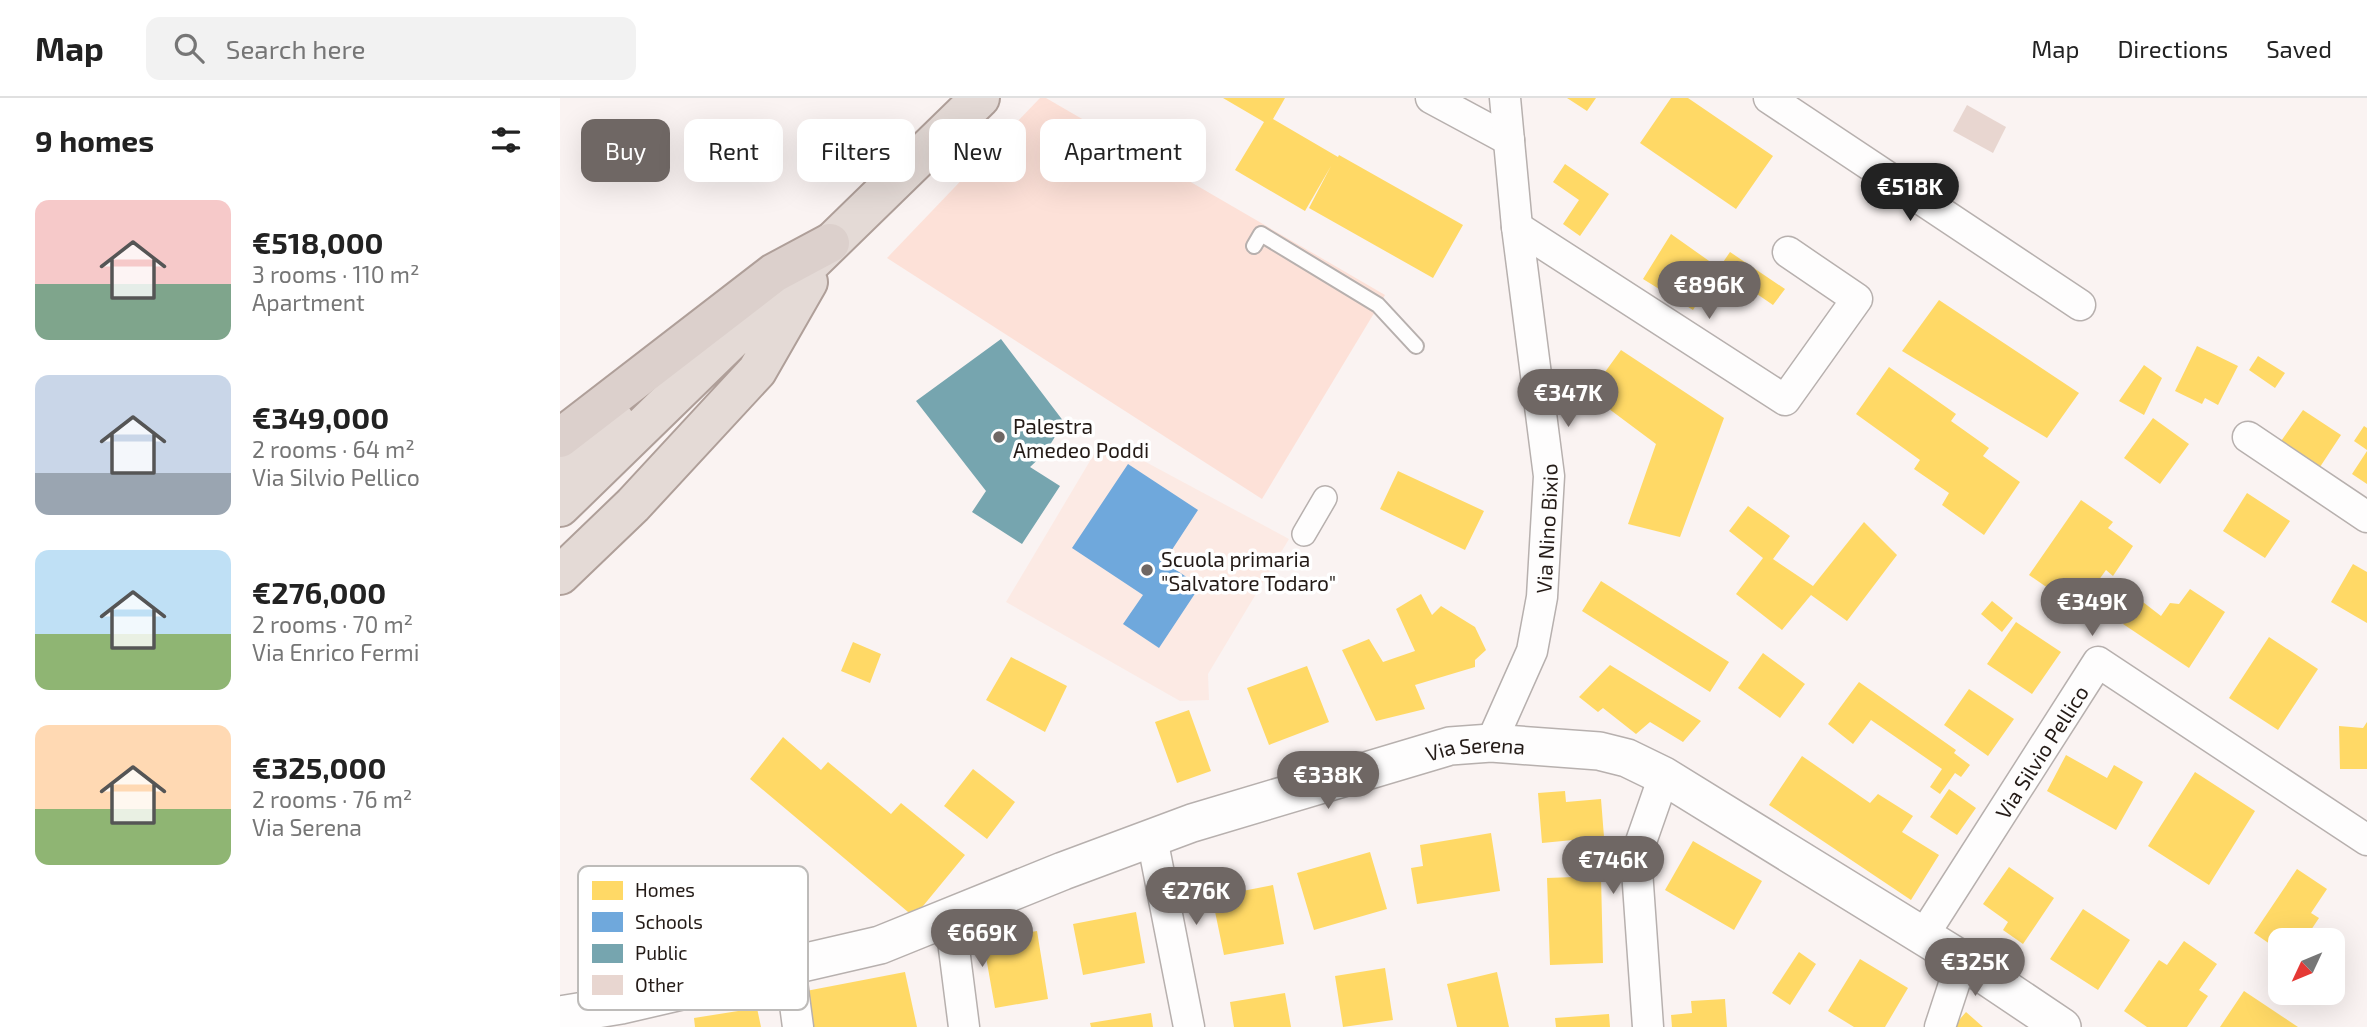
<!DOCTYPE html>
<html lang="en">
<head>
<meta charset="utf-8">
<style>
	:root { --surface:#fff; --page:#f2f2f2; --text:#222; --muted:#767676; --line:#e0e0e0; --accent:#6f6764 }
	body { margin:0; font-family:"Exo 2",sans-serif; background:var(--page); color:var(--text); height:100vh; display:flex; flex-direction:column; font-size:26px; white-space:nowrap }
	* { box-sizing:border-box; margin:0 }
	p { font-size:23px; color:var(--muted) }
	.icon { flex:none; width:38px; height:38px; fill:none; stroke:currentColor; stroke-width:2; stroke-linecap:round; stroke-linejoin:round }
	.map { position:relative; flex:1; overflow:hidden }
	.drawer { display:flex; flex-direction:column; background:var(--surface); width:560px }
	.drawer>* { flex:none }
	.hud { position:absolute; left:21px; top:21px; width:665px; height:63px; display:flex; gap:14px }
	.needle { width:46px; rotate:226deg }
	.fabs { position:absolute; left:1708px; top:830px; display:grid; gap:14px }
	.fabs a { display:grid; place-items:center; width:77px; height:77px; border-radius:14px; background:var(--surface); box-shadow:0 7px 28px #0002; font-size:35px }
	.price { position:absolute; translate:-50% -60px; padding:0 16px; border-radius:24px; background:var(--accent); color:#fff; font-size:23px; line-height:46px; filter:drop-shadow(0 2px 4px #0008) }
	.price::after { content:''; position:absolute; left:50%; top:42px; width:21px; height:16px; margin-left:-10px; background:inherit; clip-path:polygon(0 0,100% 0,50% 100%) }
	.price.active { background:#222; color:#fff }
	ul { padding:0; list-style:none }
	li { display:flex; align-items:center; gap:21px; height:175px; padding:0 35px }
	li span { display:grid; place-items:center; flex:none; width:196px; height:140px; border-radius:14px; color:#555 }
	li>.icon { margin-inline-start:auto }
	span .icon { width:84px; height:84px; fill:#fffc; stroke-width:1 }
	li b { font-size:30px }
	h2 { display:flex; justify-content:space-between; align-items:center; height:84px; padding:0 35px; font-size:30px }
	.tag { padding:0 24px; border-radius:14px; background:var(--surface); box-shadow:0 7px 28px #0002; font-size:24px; line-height:63px }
	.tag.active { background:var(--accent); color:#fff }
	header { display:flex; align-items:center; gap:42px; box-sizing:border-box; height:98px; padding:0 35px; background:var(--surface); border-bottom:2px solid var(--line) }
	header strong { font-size:33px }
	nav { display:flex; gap:38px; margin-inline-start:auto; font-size:24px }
	.search { width:490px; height:63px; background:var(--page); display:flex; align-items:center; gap:18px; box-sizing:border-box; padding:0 24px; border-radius:14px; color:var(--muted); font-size:26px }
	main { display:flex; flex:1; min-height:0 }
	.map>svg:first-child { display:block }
</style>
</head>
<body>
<header>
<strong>Map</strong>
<div class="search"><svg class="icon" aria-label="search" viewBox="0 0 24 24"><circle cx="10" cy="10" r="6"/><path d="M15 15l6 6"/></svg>Search here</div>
<nav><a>Map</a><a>Directions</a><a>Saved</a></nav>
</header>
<main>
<section class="drawer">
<h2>9 homes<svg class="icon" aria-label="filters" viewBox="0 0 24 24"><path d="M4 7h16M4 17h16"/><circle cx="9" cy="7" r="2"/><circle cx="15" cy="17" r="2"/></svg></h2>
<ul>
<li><span style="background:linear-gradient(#f6c9c9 60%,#7fa58c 0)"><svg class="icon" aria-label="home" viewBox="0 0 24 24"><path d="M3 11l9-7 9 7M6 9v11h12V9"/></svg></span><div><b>€518,000</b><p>3 rooms · 110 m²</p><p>Apartment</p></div></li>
<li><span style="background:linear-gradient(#c9d6e8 70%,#9aa5b1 0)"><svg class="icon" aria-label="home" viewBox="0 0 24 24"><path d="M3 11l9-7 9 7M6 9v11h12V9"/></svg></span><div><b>€349,000</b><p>2 rooms · 64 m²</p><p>Via Silvio Pellico</p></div></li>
<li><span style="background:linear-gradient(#bfe0f5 60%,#8fb573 0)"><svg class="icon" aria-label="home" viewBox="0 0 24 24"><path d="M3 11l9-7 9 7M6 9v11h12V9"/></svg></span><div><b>€276,000</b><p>2 rooms · 70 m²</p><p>Via Enrico Fermi</p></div></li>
<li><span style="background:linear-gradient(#ffd9b3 60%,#8fb573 0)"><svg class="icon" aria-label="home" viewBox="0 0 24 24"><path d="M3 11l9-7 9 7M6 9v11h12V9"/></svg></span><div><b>€325,000</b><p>2 rooms · 76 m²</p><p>Via Serena</p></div></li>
</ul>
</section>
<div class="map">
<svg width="1807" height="929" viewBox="0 0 1807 929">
	<rect width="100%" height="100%" fill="#faf3f2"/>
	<path fill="#fceae4" d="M543,341L729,441L648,576L649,602L620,603L446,504Z"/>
	<path fill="#fde1d8" d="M480,0H486L825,197L702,401L327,160Z"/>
	<path fill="#ffd966" d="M663,0H725L713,21L778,59L779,57L903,127L873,180L749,110L771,68L745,113L675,72L704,24Z
		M1007,0H1036L1027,13Z
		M1111,0H1128L1213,58L1176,111L1080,45Z
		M1005,66L1049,96L1020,138L1003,126L1019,102L993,84Z
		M1111,136L1159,170L1133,212L1083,181Z
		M1170,154L1225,191L1213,207L1159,170Z
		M1379,202L1519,295L1487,340L1342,253Z
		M1637,248L1678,268L1658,307L1645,300L1642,306L1615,293Z
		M1061,252L1164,320L1120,439L1068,426L1096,346L1029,296Z
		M1698,258L1725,275L1715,290L1689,272Z
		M1584,267L1602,280L1584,317L1559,303Z
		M1329,269L1396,316L1391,323L1429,350L1423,358L1460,384L1424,437L1382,407L1389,395L1354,371L1360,362L1296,316Z
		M1743,312L1781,337L1758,372L1719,346Z
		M1593,320L1629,346L1600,386L1564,360Z
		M1804,328L1807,330V352L1794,343Z
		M1807,353V386L1792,376Z
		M838,373L924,413L905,452L820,411Z
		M1687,395L1730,423L1705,460L1663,433Z
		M1521,402L1553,424L1548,430L1573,448L1553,478L1546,472L1518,511L1469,477Z
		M1188,408L1230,438L1213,461L1253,488L1304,424L1337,457L1287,523L1251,497L1222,532L1176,496L1203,460L1169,433Z
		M1793,466L1807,474V525L1771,504Z
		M1041,483L1169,564L1150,594L1022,513Z
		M1630,491L1665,514L1629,570L1563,526L1579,501L1601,518L1610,505L1619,506Z
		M861,496L872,517L881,508L915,529L926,552L915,562V569L855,587L865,611L816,623L782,552L809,541L823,564L855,553L836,511Z
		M1432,503L1453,520L1442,534L1421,516Z
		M1456,524L1501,554L1472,596L1427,566Z
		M1709,539L1758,571L1718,632L1669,600Z
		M293,544L321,556L310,585L281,573Z
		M1203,555L1245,586L1220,620L1178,590Z
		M451,559L507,588L485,634L426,602Z
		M1050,567L1141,623L1123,644L1090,624L1076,636L1043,610L1038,614L1019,599Z
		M747,568L769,624L709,647L687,590Z
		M1299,584L1396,652L1394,655L1410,667L1401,679L1395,675L1380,696L1370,689L1382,671L1311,622L1293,646L1268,626Z
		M1409,591L1454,621L1428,658L1384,627Z
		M629,612L651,673L617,685L595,624Z
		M1807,624V671H1780L1779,628L1803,630Z
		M223,639L261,672L268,664L331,716L341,705L405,757L354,819L190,681Z
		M1506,657L1547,680L1554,667L1583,684L1556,732L1487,693Z
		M1242,658L1310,705L1318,696L1353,718L1342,734L1379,757L1351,802L1209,707Z
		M413,671L455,704L427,741L384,708Z
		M1635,674L1695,713L1649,787L1588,748Z
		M1389,691L1416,710L1397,737L1370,719Z
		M1005,693L1006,704L1041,701L1044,739L982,745L978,695Z
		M931,735L940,793L857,806L851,770L863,768L860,747Z
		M1133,743L1202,783L1174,832L1105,792Z
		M810,754L827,811L754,832L737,775Z
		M1449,769L1494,800L1463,846L1443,832L1448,824L1423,806Z
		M1737,771L1767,791L1751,815L1759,820L1751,832L1765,842H1720V853L1694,835Z
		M1041,778L1043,865L990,867L987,780Z
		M713,787L724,846L664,857L652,799Z
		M1523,811L1570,842L1538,892L1490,861Z
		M576,814L585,865L523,877L513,826Z
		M477,833L488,901L435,910L423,842Z
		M1624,843L1657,866L1639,892L1648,898L1627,929H1587L1564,913L1599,862L1607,867Z
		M1239,854L1256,866L1230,907L1212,895Z
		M1300,861L1348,890L1325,929H1294L1268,913Z
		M825,870L833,922L783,929L775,878Z
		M345,874L357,929H254L246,893Z
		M937,874L949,929H897L887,886Z
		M1684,893L1738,929H1660Z
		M725,895L731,929H674L670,904Z
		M1165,901L1167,929H1112L1111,917L1132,915L1131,903Z
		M197,910L201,929H135L134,920Z
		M1406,914L1423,929H1393Z
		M591,915L593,929H531L530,925Z
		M1049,916L1050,929H996L995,920Z"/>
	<path fill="#6fa8dc" d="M568,366L638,412L604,464L640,488L599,550L563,526L583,497L512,450Z"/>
	<path fill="#76a5af" d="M441,241L504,324L485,355L470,369L500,388L462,446L412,414L426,393L356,303Z"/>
	<path fill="#e8d6d0" d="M1407,7L1446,29L1433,55L1393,33Z"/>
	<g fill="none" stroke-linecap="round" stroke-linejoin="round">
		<g stroke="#b7b0ae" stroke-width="18">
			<path id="service" d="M694,148L701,136L818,207L856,248"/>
		</g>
		<g stroke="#b7b0ae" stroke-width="26">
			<path id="pedestrian" d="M744,436L765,400"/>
		</g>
		<g stroke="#b7b0ae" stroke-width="33">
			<g id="minor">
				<path d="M871,0L949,42"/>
				<path d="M1209,0L1520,207"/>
				<path d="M957,129L1225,302L1297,201L1228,154"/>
				<path d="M1688,339L1807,419"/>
				<path id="s1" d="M931,645L972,553L982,499L989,378L957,129L945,0"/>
				<path d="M592,740L629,929"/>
				<path d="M390,819L404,929"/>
				<path id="s2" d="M1363,838L1538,564L1807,742"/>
				<path d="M230,869L238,929"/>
				<path d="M1088,929L1076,758L1104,678"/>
				<path d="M1380,929L1402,862"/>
			</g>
		</g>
		<g stroke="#b7b0ae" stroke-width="40">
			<g id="tertiary">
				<path id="s3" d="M0,917L61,907L320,847L503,773L632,725L890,648L931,645L1039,653L1067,660L1104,678L1402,862L1502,929"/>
			</g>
		</g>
		<g stroke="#af9f99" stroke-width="42">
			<path id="trunk" d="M0,369L55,323
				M0,409L420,0
				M0,477L73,407L197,273L248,184"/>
		</g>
		<g stroke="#af9f99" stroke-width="42">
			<path id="motorway" d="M0,340L214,175L270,145"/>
		</g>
		<use href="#service" stroke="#fefdfd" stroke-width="14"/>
		<use href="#pedestrian" stroke="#fefdfd" stroke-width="23"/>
		<use href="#minor" stroke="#fefdfd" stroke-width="30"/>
		<use href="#tertiary" stroke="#fefdfd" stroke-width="37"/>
		<use href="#trunk" stroke="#e4dad6" stroke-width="38"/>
		<use href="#motorway" stroke="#dcd0cc" stroke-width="38"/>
	</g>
	<g fill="#6f6764" stroke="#fff" stroke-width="2.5">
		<circle cx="439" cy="339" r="7"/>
		<circle cx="587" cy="472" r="7"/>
	</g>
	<g text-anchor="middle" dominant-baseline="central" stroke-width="7" stroke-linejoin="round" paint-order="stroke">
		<g font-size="21" fill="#241b17" stroke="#fff" text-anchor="start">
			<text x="453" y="327">Palestra<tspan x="453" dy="24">Amedeo Poddi</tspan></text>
			<text x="601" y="460">Scuola primaria<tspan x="601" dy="24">"Salvatore Todaro"</tspan></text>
		</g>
		<g font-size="21" fill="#241b17" stroke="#fff">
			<text stroke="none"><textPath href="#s1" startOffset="224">Via Nino Bixio</textPath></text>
			<text stroke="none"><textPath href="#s3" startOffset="957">Via Serena</textPath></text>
			<text stroke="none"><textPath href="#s2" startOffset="219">Via Silvio Pellico</textPath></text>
		</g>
	</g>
	<rect x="18" y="768" width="230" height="144" rx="10" fill="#fff" stroke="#bdbbb9" stroke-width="2"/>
	<rect x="32" y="783" width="31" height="19" fill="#ffd966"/>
	<rect x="32" y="814" width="31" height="20" fill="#6fa8dc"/>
	<rect x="32" y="846" width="31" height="19" fill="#76a5af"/>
	<rect x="32" y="877" width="31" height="20" fill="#e8d6d0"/>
	<g font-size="19" fill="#241b17">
		<text x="75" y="799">Homes</text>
		<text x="75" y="831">Schools</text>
		<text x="75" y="862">Public</text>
		<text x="75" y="894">Other</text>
	</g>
</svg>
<div class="fabs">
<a><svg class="needle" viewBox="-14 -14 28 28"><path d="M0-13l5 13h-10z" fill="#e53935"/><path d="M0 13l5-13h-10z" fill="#767676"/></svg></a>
</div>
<b class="price active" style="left:1350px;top:125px">€518K</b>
<b class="price" style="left:1149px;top:223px">€896K</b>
<b class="price" style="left:1008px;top:331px">€347K</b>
<b class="price" style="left:1532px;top:540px">€349K</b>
<b class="price" style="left:768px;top:713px">€338K</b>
<b class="price" style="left:1053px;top:798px">€746K</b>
<b class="price" style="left:636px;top:829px">€276K</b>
<b class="price" style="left:422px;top:871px">€669K</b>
<b class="price" style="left:1415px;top:900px">€325K</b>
<div class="hud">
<a class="tag active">Buy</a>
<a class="tag">Rent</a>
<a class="tag">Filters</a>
<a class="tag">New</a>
<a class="tag">Apartment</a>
</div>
</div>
</main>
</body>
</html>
